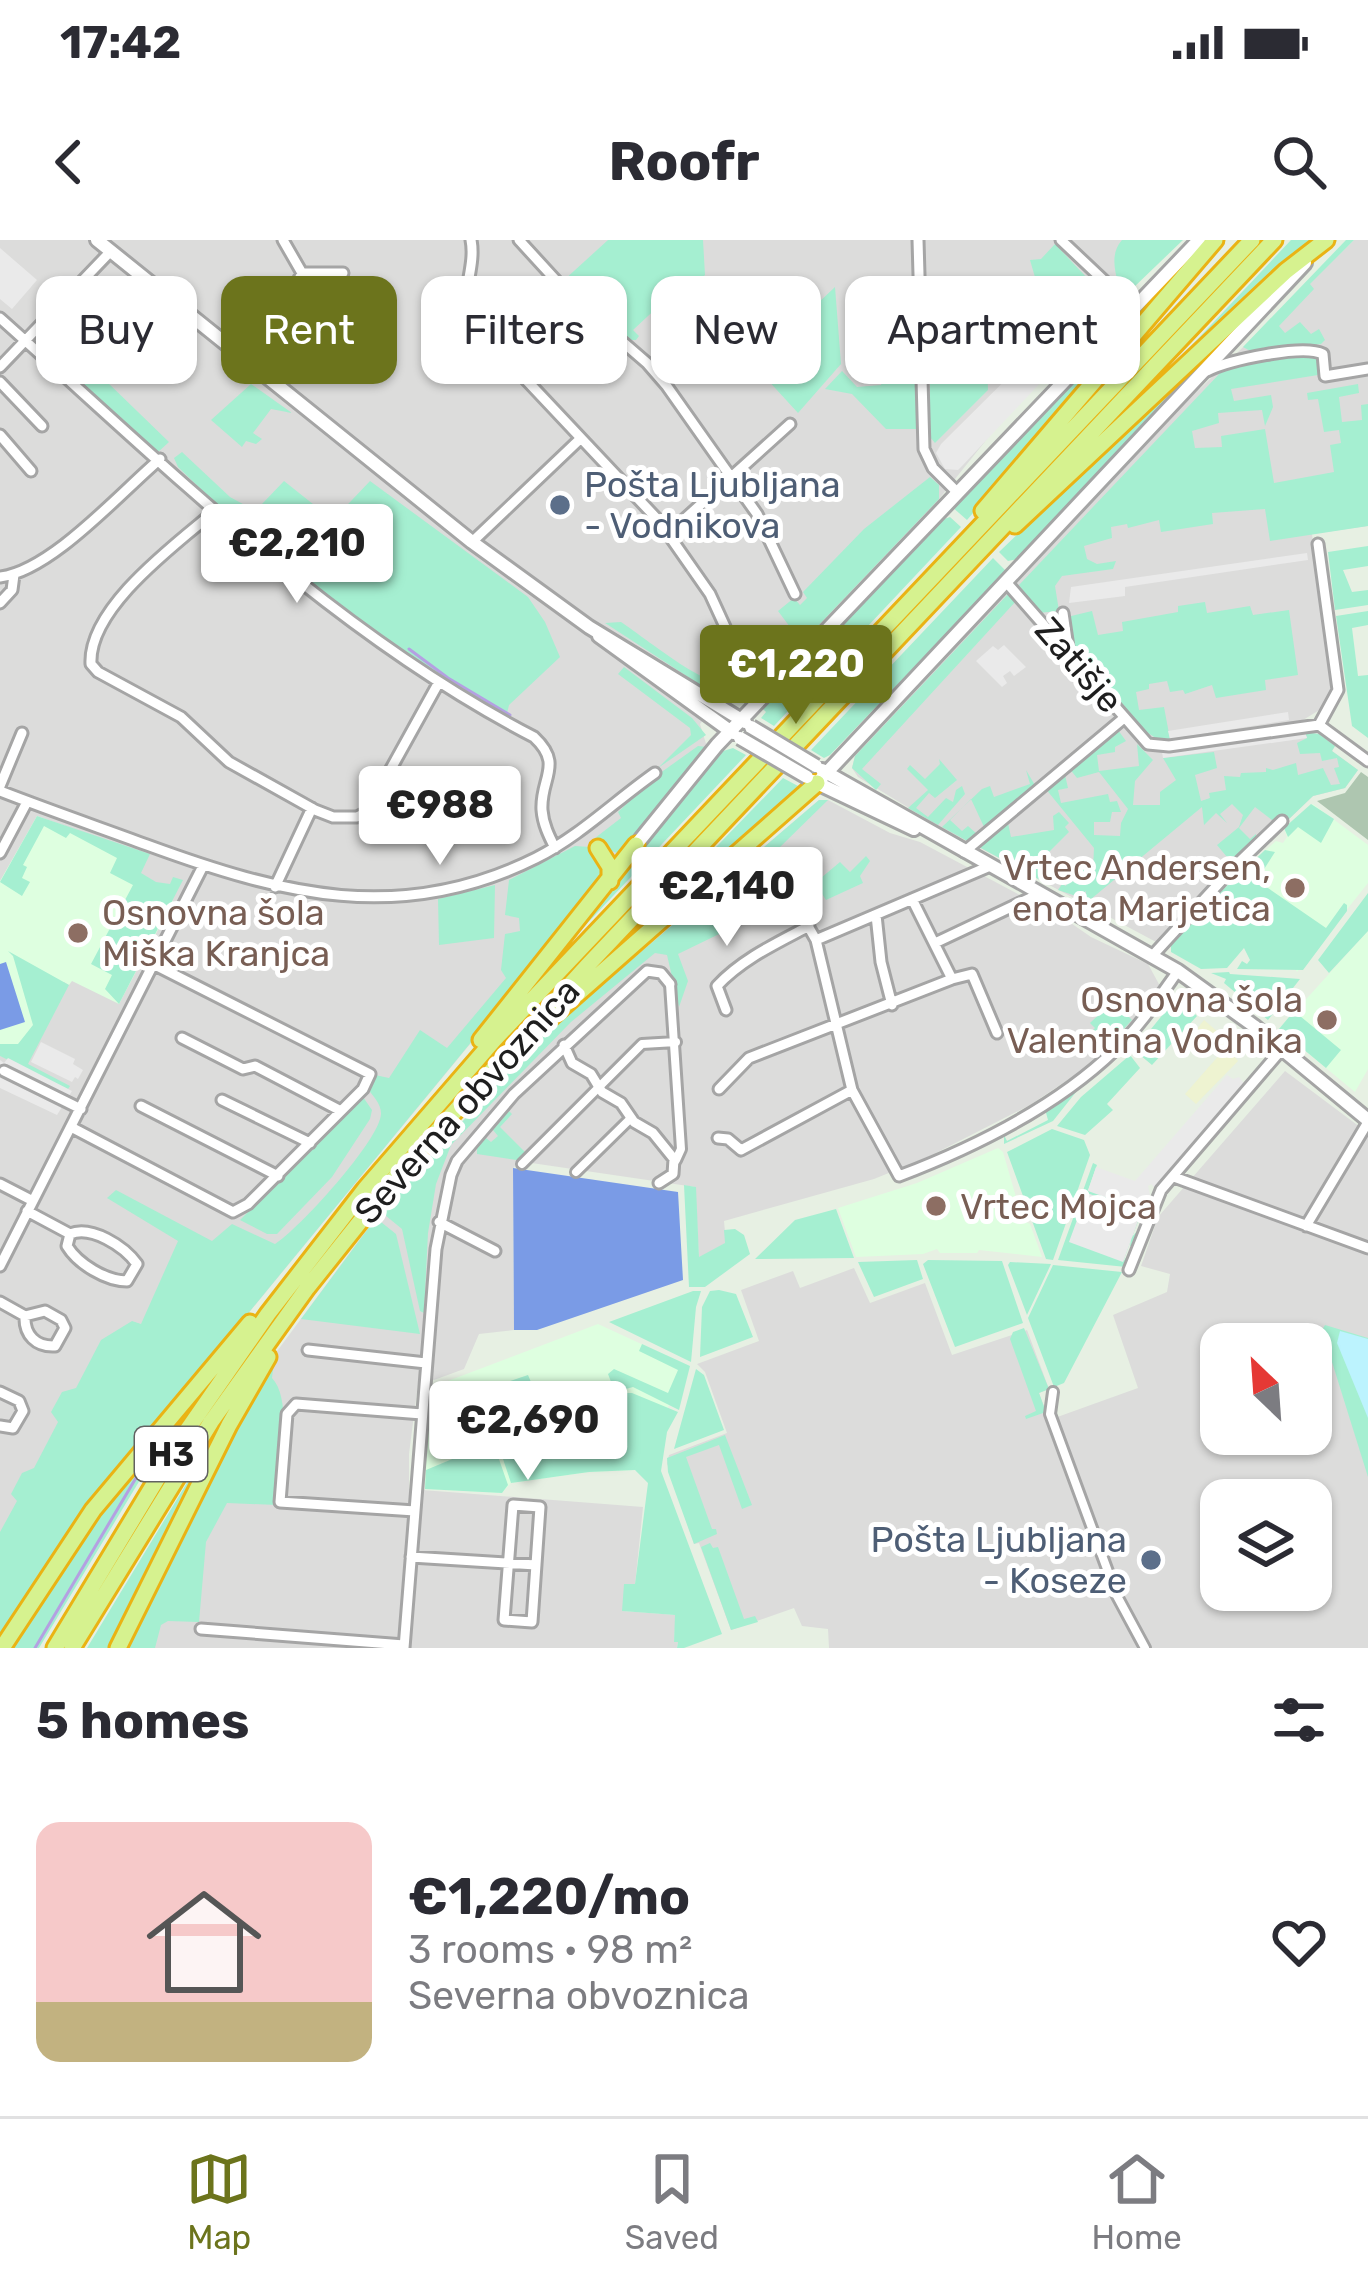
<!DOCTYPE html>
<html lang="en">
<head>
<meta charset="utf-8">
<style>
	:root { --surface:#fff; --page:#f7f7f7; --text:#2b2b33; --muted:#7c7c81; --line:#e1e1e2; --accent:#6c741c }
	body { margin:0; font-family:Rubik,sans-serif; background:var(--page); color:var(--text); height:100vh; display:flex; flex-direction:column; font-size:45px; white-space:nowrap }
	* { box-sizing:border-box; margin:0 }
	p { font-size:39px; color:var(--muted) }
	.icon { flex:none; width:66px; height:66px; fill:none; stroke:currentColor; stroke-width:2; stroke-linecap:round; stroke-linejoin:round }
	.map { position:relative; height:1408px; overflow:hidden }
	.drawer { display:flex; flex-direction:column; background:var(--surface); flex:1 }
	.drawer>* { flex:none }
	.hud { position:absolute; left:36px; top:36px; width:1296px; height:108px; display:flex; gap:24px }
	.needle { width:78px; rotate:335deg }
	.controls { position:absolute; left:1200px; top:1083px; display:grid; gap:24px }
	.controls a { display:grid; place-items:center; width:132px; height:132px; border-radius:24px; background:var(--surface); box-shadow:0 3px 9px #0004; font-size:60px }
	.price { position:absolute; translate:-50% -102px; padding:0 27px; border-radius:12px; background:#fff; color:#222; font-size:39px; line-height:78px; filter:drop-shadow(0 3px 6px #0008) }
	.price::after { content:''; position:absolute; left:50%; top:72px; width:36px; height:27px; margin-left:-18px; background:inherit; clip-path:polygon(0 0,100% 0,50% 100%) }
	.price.on { background:var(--accent); color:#fff }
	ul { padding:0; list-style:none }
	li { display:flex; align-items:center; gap:36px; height:300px; padding:0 36px }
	li span { display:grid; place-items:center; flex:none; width:336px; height:240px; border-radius:24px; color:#555 }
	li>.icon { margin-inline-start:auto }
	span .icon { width:144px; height:144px; fill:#fffc; stroke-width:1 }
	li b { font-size:51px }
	h2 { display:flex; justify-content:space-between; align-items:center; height:144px; padding:0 36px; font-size:51px }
	.tag { padding:0 42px; border-radius:24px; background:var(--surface); box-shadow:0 3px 9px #0004; font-size:42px; line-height:108px }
	.tag.on { background:var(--accent); color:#fff }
	.status { display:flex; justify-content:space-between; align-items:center; height:84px; padding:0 60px; background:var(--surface); direction:ltr }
	.status svg { height:33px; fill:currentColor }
	header { display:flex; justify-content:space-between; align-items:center; height:156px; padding:0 36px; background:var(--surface); font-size:54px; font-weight:700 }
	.tab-bar { display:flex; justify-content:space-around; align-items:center; height:168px; border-top:3px solid var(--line); background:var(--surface); font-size:33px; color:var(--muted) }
	.tab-bar a { display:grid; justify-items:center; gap:6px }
	.tab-bar .on { color:var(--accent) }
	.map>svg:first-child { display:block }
</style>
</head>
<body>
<div class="status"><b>17:42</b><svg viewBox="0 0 49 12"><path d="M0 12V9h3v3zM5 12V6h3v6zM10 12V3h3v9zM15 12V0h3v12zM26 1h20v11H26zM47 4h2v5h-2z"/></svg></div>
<header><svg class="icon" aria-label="back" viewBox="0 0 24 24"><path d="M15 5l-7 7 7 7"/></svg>Roofr<svg class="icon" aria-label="search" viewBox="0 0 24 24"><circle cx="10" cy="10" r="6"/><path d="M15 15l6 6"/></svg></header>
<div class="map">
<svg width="1368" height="1408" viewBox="0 0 1368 1408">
	<rect width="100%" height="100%" fill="#e7f0e3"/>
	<path fill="#dcdcdb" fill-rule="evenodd" d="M0,0H1146L939,259L759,448L738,462L721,459L700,484L707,507L704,513L601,645L60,1302L20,1368L0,1384Z
		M1354,0H1368V286L1312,294L1332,447L1321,469L1303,480L1305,491L1319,494L1335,506L1332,511L1358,530L1345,548L1313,556L1289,579L1284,575L1227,628L1158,703L937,585L858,537L852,528L855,516L1182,166Z
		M819,560H828L890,593L920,602L1065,679L1091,697L1148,724L1160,746L1119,797L1087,827L1030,865L928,917L874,939L724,981L726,1003L699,1018L695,947L518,921L513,929L514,1090L479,1094L464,1129L434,1140L419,1136L409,1214V1249L643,1267L635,1345L623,1371L676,1375L674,1401L678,1402L677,1408H127L240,1176L275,1114L385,965L539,799Z
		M1285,831L1368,893V1408H829L828,1389L802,1386L794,1368L731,1390L699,1303L694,1304L667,1223L669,1215L727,1193L705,1132L697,1124L759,1101L741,1050L793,1031L800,1048L854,1028L870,1063L925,1043L952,1115L1027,1090L1049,1149L1039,1153L1049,1180L1138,1148L1113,1075L1167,1052L1170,1034L1141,1026L1158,977ZM1221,1104H1311V1194H1221ZM1221,1260H1311V1350H1221Z"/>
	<path fill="#eef3d1" d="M1204,780L1239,810L1234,816L1238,821L1196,864L1185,854L1221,813L1196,790Z"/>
	<path fill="#deffe0" d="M1313,564L1368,605V643L1297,732L1239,634L1276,601L1283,603L1287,597L1284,588Z
		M37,576L137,611L126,637L173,661L119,764L72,741L69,745L64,742L20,820L0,816V641Z
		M1368,691V829L1355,852L1279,789Z
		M998,908L1003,912L1016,957L1021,960L1026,982L1030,984L1042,1017L979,1010L977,1013H940L937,1009L923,1014L856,1017L838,968L917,943Z
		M598,1084L689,1126L636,1230L589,1232L511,1243L502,1253L425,1249L424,1222L432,1147Z"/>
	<path fill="#aec6b0" d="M1361,532L1368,537V600L1317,561L1345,553Z"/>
	<path fill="#a5efd1" d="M608,0H703L705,35L684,55L677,49L633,90L639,96L636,100H626L563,41Z
		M1122,0H1183L1132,49L1118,43C1114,28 1111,12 1122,0Z
		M1204,0H1209L967,280L951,266Z
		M1291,0H1310L1126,175Z
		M1346,0H1354L1310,44L1314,49L1279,86L1285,93L1300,82L1311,94L1319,89L1325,100L1321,104L1254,113L1243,107Z
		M1055,4L1089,40L1072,64L1043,65L1030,20L1041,19Z
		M1277,46L1018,319L1008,321L999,312Z
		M835,47L841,124L798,173L765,137L759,142L746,131Z
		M760,49L765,52L767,74L760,82H743L716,51Z
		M57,82L74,110L169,202L157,213L33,103Z
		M959,102H986L988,150L935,203L930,197V133L960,131Z
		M1310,115L1317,116L1318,135L1231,149L1234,161L1271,155L1273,167L1265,186L1262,170L1218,173L1219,183L1192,191L1195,208L1222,207L1221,196L1265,189L1274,243L1334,232L1330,205L1341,203L1339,190L1324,192L1318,159L1308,160L1307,153L1358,144L1359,153L1339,157L1342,182L1362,180L1361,165L1368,164V286L1270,301L1265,269L1212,273L1213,284L1161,292L1159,280L1128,288L1127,284L1111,287L1112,298L1084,306L1087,319L1097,324L1116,321L1113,329L1062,336L1055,346L1059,371L1038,373L1019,345L1222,131L1251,122Z
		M842,131L857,147L881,145L882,141L901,140L902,134H916L918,189H886L852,154L825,149Z
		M251,144L292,173L271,169L253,193L262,199L256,204L246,201L242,207L211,180Z
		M182,212L230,257L252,269L262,264L284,241L333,280L370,241L528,357L545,382L560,417L509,465L505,482C386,403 279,327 178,227L174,218Z
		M930,237L939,245V259L754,453L749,445L785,407L780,400L790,387L778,371L794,358L800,365L807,358L803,352L864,289Z
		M950,277L961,287L774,486L761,478L766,472L762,468L941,280Z
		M1368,306V326L1343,330L1352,352L1368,350V365L1335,370L1328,312Z
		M993,318L1006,331L830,515L824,518L811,510Z
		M1008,354L1017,360L862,529L881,544L876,550L852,528L855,516Z
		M1205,362L1207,373L1250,366L1253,375L1289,370L1298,435L1265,440L1266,450L1216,458L1212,445L1185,454L1183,450L1170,452L1167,441L1149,444V449L1136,452L1139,470L1164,467L1170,499L1159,500L1140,488L1074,412L1067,377L1092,371L1098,395L1123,391L1122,382L1178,372V366Z
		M1368,371V385L1352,388L1358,436L1368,435V498L1352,486L1336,376Z
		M621,382C650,401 711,454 744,447L749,457L738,462L725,461L605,383Z
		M624,427L692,478L706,495L658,528L691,495L690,488L618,434Z
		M1118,490L1126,501L1115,507V512L1097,515L1099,531L1139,526L1137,504L1153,520L1135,541L1133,565H1160V552L1176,540L1163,518L1214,512L1217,528L1195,535L1201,561L1210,558L1209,553L1226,550L1224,536L1240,537L1241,533L1266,532V528L1273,530L1296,523L1298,535L1323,528L1331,545L1340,544L1334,528L1339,527L1337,518L1322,521L1320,513L1300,514L1297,503L1307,498L1305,492L1319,494L1335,506L1332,511L1358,530L1345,548L1313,556L1289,579L1284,575L1276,583L1255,567L1239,588L1250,599L1256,594V601L1232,623L1217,605L1239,587L1243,575L1232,564L1220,574L1227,583L1216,573L1204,585L1202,567L1085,664L1086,651L1079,657L1058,650L1062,644L1066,646L1072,628L1093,629L1094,608L1045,548L1065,535L1068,548L1058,550L1061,563L1108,554L1110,562L1117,561L1121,572H1112L1110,582H1094V595L1120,596L1121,583L1128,569L1099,532L1077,538L1069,528Z
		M698,506L707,507L629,607L617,613L601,607L595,598L621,578L618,572L656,536Z
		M733,508L746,515L580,691L577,690L720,512Z
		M939,519L957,540L935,558L929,553L916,568L928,577L946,558L953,562L956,550L962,546L965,554L938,585L908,568L928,550L907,529L910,525L925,539L940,524Z
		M1026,530L1036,547L985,589L971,559L950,580L962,591L968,586L978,595L969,602L942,587L982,549L990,546L994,557L1030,544Z
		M783,538L798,546L786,559L626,700Z
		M819,560H828L779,608L791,622L780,633L769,623L762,642L750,652L759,665L780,651L774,640L789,660L678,714L688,741L679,767L667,715L655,713L571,782L451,905L436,944L428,993L424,1073L420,1071L402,989L380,971L385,965L539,799Z
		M1311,564L1334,579L1321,603L1298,587L1288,597L1284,588Z
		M1059,572L1069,583L1065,587L1069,592L1048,613L1040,640L979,607L1008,583L1011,597L1054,590L1053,576Z
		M37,576L150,614L141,633L156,642L170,644L173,637L183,640L119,764L105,749L112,735L91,724L133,645L110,633L117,618L70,593L66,598L44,586L23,625L27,627L22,638L30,642L22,656L0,642Z
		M575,606L590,607L600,617L607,637L60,1302L0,1398V1292L17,1261L11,1254L22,1233L34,1228L58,1182L51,1172L62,1152L76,1148L101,1100L132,1081L141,1084L178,1001L107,958L116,950L212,1001L232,984L275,1004C298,990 382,898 381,873C381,864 373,856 368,849L375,835L389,838L420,790L447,808L506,738L501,730L505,694L520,691L519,678L505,675L509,640Z
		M1265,610L1275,612L1259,637L1267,642L1265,646L1326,688L1344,663L1347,665V671L1303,730L1237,729L1242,721L1247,724L1250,720L1244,708L1227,728L1201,729L1171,712V705L1213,659Z
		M866,616L870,621L860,636L863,643L826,660L815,643L840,622L850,632Z
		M495,645L494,698L439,705L438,659Z
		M1368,653V691L1329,733L1318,720Z
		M8,711L69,745L28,824L70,846L68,849L0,816V804H18L33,785L13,716Z
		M1229,732L1230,734L1300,739L1268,780L1224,743L1226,739L1211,733Z
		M1170,752L1130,806L1076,852L1053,881L1004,904V895L1007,901L1048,880L1045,869L1123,808Z
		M1177,757L1197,776L1152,825L1134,810Z
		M1113,761L1132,780L1097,818L1082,801L1095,788L1090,783Z
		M1294,771L1341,810L1326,828L1279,789Z
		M1130,815L1140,828L1107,864L1113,870L1085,895L1057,886L1081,857Z
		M363,857L372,870L370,879L332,937L277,994H267L240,980Z
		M509,871L512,874L500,887L528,915L523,921L477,914V907L486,898L491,902L498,896L493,890Z
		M1052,889L1084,900L1090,915L1053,1020L1046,1019L1007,912Z
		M1093,923L1097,925L1088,950L1138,968L1142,962L1148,966L1141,981V974L1132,997L1138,990L1134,1006H1130L1131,1000L1123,1022L1127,1016L1126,1027L1058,1020Z
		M684,945L696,947L699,1017L725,1003L724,990L735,989L744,995L750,1014L705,1047H689Z
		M836,969L854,1018L755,1019L795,980Z
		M376,978L396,994L420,1094L301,1079Z
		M917,1020L923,1039L874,1057L858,1022Z
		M928,1020L1002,1021L1023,1083L955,1107L923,1024Z
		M1010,1022L1051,1024L1027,1075L1008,1025Z
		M1053,1025L1122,1032L1064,1143L1054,1147L1028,1078Z
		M719,1050L736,1054L753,1097L700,1117L702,1067L710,1051Z
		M693,1051H701L696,1067L691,1122L609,1082Z
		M1325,1085L1368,1098V1237L1322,1090Z
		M1024,1088L1049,1149L1039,1153L1046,1172L1026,1179L1025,1176L1036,1171L1010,1099L1013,1092Z
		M642,1104L690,1126L679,1170L633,1147L615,1152L608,1134L614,1129L668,1153L678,1130L639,1111Z
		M275,1114L272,1138C294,1161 279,1233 277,1265L227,1263L206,1302L199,1382L168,1381L161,1385L155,1408H127L240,1176Z
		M696,1129L704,1135L724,1190L674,1209Z
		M528,1135L531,1142L470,1165L481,1194L610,1147L611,1152L476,1202L466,1160L475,1157V1153Z
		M625,1153H632L678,1172L667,1192L661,1231L722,1394L684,1408H677L678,1402H674L675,1375L622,1371L624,1344H635L648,1243L635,1230L589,1232L511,1243L497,1201Z
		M182,1170L39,1408H9L98,1271Z
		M725,1195L752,1265L742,1269L719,1205L686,1217L712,1289H716L717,1294L694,1304L668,1232L667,1218Z
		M493,1202L508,1245L502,1253L425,1249L426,1230Z
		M208,1208L112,1408H87Z
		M710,1303L713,1308L718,1307L744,1379L755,1376L758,1382L731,1390L701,1307Z"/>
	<path fill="#bcf3fe" d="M1340,1091L1368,1099V1178L1337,1103Z"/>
	<path fill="#7a9be6" d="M6,722L25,782L0,790V724Z
		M513,928L678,952L683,1040L537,1090H514Z"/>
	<path fill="#eaeaea" d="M0,8L37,40L12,69L0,59Z
		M1096,50L1112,53L1117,68L1060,122L963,225L958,230L945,229L936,213L941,204Z
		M1307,313L1308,320L1125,347V356L1069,363L1071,347Z
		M1004,405L1026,427L1014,436L1010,431L1003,436L1007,443L1002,447L976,421L993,406L998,410Z
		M1288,472L1289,480L1170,499L1168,491Z
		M1305,492L1307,498L1163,518L1162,512Z
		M41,802L75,819L73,824L83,830L78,839L75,837L72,842L31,822Z
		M8,818L72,851L57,875L0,848V820L4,823Z
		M1227,835L1233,839L1239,837L1247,847L1156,949L1151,944L1148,946L1150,955L1145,963H1140L1138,969L1088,951L1096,927L1135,941Z
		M1087,953L1141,973L1123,1022L1069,1002Z
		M445,1162L464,1165L463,1190L459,1209L435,1218L439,1166Z"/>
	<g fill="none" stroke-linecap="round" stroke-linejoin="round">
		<path stroke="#b4a0e2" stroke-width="3" d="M409,409L448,438L510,475
			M35,1408L152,1211"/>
		<g stroke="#a5a5a5" stroke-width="14">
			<path id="pedestrian" d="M670,744L681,909L676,920
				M522,924L642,804L676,802
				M576,932L631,878
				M1053,1152L1050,1174L1117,1356L1145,1408"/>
		</g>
		<g stroke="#a5a5a5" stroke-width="15">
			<path id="minor" d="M471,0C476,25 462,50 467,77L659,281L710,354L732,402L744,442
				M519,0L573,59L647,123L666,145L757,274L795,354
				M918,0L924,209L933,228L958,253
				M1061,0L1133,68
				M302,33H343
				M0,78C167,227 333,393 534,497C564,525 540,538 542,570C543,584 549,596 555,608
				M0,127L111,11
				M253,129L302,33L283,0
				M1207,131C1229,120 1303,104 1323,114L1325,136L1368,129
				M0,142L42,186
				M0,195L31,231
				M215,271C176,304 88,368 91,424L98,432L181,477L229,522L315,570L333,577H357L367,572L439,442
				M668,294L790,184
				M472,302L579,200
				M1318,304L1338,450L1319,485
				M0,337C51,331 119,254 160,219
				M1006,342L1148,504L1169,506L1319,485L1368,521
				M0,363L12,350L14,335
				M1063,373L1069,414
				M0,546L22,493
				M0,551C49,570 98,587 147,605C281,654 400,686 536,618C580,596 615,561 655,533
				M964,612L1124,478
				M0,613L27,562
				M275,647L312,568
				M792,658L816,700L852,850L899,936C975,907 1056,867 1115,810C1140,786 1158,759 1178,731
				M876,675L881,722L892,765
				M816,700L990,626
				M935,703L1041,653
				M1153,715L1233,628L1282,581
				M952,739L972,734L997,793
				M726,770L717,746C742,719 777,703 809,686
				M182,798L243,829L255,826L341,871
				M564,805L572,823L591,834L602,852L621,863L634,882L653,893L674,919L673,934L659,943
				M4,831L81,869
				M719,849L749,818L952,739L912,659
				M222,860L310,903
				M141,866L278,936
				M71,887L233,972L248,964L363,849L370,834L155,725
				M718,898L728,899L741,910L852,850
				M1174,937L1368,1008
				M0,944L33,961
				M27,971L70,994C91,985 124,1006 137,1024L127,1041C106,1041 78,1024 67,1006L70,994
				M439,982L495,1011
				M1306,986L1368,882
				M0,1026L203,626
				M1129,1030L1161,950L1282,809
				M0,1062L25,1076L45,1071L61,1080L65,1088L55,1106C36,1107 24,1095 25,1076
				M308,1110L426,1123
				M0,1152L19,1161L23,1171L13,1188L0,1186
				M513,1265L540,1267L532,1382L504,1380Z
				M415,1271L280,1262L287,1174L296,1164L422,1174
				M411,1317L536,1325
				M201,1389L404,1405
				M404,1408L436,1009L451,935L457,921L514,854L647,731L661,733L670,744"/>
		</g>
		<g stroke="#a5a5a5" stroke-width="18">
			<path id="tertiary" d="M97,0L472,302L589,387L745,482
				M599,396L733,493
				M822,530L1178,731L1254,786L1368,880
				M813,541L914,589
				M817,543L1305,23
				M636,605L717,505L1199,0"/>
		</g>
		<g stroke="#eab314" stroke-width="21">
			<path id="trunk" d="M983,271L1215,0
				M1015,285L1286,31L1326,0
				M598,608L610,627V641
				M549,779L817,543
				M481,800L636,605
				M2,1408L93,1270L250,1083
				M55,1408L183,1196L268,1074L365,949L494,800L1252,0
				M72,1408L211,1182L307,1048L398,934L587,726L1274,0
				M118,1408L229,1185L268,1117"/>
		</g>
		<use href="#pedestrian" stroke="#fff" stroke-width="8"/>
		<use href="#minor" stroke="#fff" stroke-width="9"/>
		<use href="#tertiary" stroke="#fff" stroke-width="12"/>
		<use href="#trunk" stroke="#d6f28f" stroke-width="15"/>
		<g stroke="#a5a5a5" stroke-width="18" stroke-linecap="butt">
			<path id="tertiary-bridge" d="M751,487L816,526
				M740,498L807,537"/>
		</g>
		<use href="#tertiary-bridge" stroke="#fff" stroke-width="12"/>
	</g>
	<g fill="#5c6f8a" stroke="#fff" stroke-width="4.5">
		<circle cx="560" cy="265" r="12"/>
		<circle cx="1151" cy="1320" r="12"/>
	</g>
	<g fill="#8d6e63" stroke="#fff" stroke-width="4.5">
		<circle cx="1295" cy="648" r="12"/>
		<circle cx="78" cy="693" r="12"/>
		<circle cx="1327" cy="780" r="12"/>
		<circle cx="936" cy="966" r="12"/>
	</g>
	<g text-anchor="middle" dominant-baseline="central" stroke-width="10" stroke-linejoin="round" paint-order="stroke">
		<rect fill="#fff" stroke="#626262" stroke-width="3" x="135" y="1187" width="72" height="54" rx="9"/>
		<g font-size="33" font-weight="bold" fill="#1e1e1e">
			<text x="171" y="1214">H3</text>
		</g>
		<g font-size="36" fill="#4e5e75" stroke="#fff" text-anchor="start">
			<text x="584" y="244">Pošta Ljubljana<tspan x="584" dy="41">- Vodnikova</tspan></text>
			<text x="1127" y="1299" text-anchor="end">Pošta Ljubljana<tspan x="1127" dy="41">- Koseze</tspan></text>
		</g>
		<g font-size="36" fill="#1e1e1e" stroke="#fff">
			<text transform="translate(1079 425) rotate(49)">Zatišje</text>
			<text transform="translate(467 861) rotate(-48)">Severna obvoznica</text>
		</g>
		<g font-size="36" fill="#785e54" stroke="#fff" text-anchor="end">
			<text x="1271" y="627">Vrtec Andersen,<tspan x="1271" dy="41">enota Marjetica</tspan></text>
			<text x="102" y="672" text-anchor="start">Osnovna šola<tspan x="102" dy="41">Miška Kranjca</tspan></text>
			<text x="1303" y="759">Osnovna šola<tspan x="1303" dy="41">Valentina Vodnika</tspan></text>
			<text x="960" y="966" text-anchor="start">Vrtec Mojca</text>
		</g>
	</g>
</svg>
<div class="controls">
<a><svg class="needle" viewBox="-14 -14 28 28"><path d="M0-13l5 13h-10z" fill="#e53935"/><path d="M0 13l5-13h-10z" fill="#7c7c81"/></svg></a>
<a><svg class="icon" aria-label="layers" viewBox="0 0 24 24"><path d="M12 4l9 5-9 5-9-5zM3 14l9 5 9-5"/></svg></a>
</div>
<b class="price" style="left:297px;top:366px">€2,210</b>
<b class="price on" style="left:796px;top:487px">€1,220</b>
<b class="price" style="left:440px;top:628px">€988</b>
<b class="price" style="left:727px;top:709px">€2,140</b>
<b class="price" style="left:528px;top:1243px">€2,690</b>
<div class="hud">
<a class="tag">Buy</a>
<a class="tag on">Rent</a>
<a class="tag">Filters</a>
<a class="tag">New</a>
<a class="tag">Apartment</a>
</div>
</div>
<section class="drawer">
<h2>5 homes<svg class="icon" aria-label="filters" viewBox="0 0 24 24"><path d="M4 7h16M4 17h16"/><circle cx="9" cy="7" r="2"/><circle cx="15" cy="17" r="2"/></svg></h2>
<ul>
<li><span style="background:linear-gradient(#f6c9c9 75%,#c2b280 0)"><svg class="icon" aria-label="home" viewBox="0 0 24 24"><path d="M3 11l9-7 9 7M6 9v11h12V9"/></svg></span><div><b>€1,220/mo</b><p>3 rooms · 98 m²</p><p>Severna obvoznica</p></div><svg class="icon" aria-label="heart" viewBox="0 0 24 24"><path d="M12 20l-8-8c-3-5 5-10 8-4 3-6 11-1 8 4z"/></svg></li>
</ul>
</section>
<nav class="tab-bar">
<a class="on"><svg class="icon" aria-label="map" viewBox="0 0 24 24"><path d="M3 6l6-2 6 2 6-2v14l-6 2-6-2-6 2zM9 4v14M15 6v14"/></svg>Map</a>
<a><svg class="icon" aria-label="saved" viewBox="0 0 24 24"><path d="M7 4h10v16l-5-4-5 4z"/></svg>Saved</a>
<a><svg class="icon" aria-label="home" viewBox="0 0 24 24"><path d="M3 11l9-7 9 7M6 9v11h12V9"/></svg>Home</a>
</nav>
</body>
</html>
